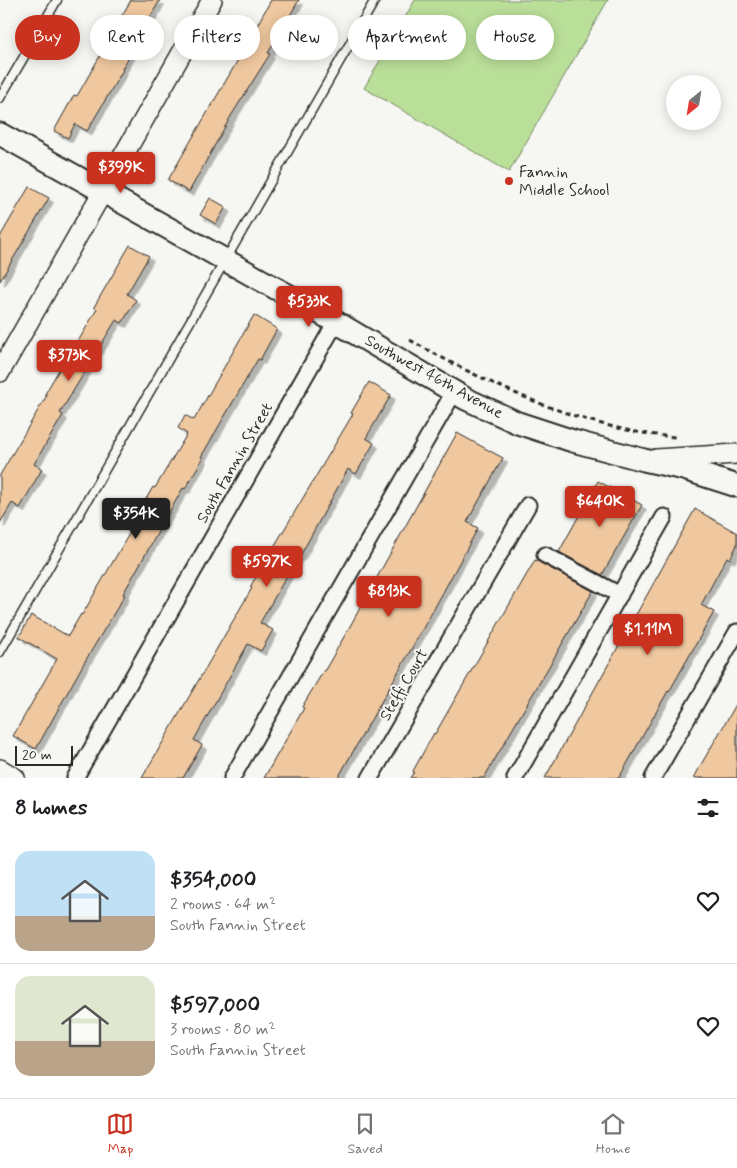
<!DOCTYPE html>
<html lang="en">
<head>
<meta charset="utf-8">
<style>
	:root { --surface:#fff; --page:#f2f2f2; --text:#202124; --muted:#757577; --line:#e0e0e0; --accent:#c8321e }
	body { margin:0; font-family:Mynerve,sans-serif; background:var(--page); color:var(--text); height:100vh; display:flex; flex-direction:column; font-size:19px; white-space:nowrap }
	* { box-sizing:border-box; margin:0 }
	p { font-size:16px; color:var(--muted) }
	.icon { flex:none; width:28px; height:28px; fill:none; stroke:currentColor; stroke-width:2; stroke-linecap:round; stroke-linejoin:round }
	.map { position:relative; height:778px; overflow:hidden }
	.side { display:flex; flex-direction:column; background:var(--surface); flex:1 }
	.side>* { flex:none }
	.top-card { position:absolute; left:15px; top:15px; width:708px; height:45px; display:flex; gap:10px }
	.needle { width:32px; rotate:210deg }
	.buttons { position:absolute; left:666px; top:75px; display:grid; gap:10px }
	.buttons a { display:grid; place-items:center; width:55px; height:55px; border-radius:50%; background:var(--surface); box-shadow:0 2px 12px #0003; font-size:25px }
	.scale { position:absolute; left:15px; bottom:12px; width:58px; box-sizing:border-box; padding-left:5px; border:2px solid #2b2b2b; border-top:0; font-size:14px; line-height:18px; white-space:nowrap; color:#2b2b2b; -webkit-text-stroke:4px #f6f6f2; paint-order:stroke }
	.price { position:absolute; translate:-50% -42px; padding:0 11px; border-radius:5px; background:var(--accent); color:#fff; font-size:16px; line-height:32px; filter:drop-shadow(0 1px 2px #0008) }
	.price::after { content:''; position:absolute; left:50%; top:30px; width:15px; height:11px; margin-left:-8px; background:inherit; clip-path:polygon(0 0,100% 0,50% 100%) }
	.price.selected { background:#222; color:#fff }
	ul { padding:0; list-style:none }
	li { display:flex; align-items:center; gap:15px; height:125px; padding:0 15px }
	li+li { border-top:1px solid var(--line) }
	li span { display:grid; place-items:center; flex:none; width:140px; height:100px; border-radius:15px; color:#555 }
	li>.icon { margin-inline-start:auto }
	span .icon { width:60px; height:60px; fill:#fffc; stroke-width:1 }
	li b { font-size:21px }
	h2 { display:flex; justify-content:space-between; align-items:center; height:60px; padding:0 15px; font-size:21px }
	.tag { padding:0 18px; border-radius:22px; background:var(--surface); box-shadow:0 2px 12px #0003; font-size:18px; line-height:45px }
	.tag.selected { background:var(--accent); color:#fff }
	.menu { display:flex; justify-content:space-around; align-items:center; height:70px; border-top:1px solid var(--line); background:var(--surface); font-size:14px; color:var(--muted) }
	.menu a { display:grid; justify-items:center; gap:2px }
	.menu .selected { color:var(--accent) }
	.map>svg:first-child { display:block }
</style>
</head>
<body>
<div class="map">
<svg width="737" height="778" viewBox="0 0 737 778">
	<defs>
		<filter id="shadow"><feDropShadow dx="4.5" dy="4.5" stdDeviation="0" flood-color="#0004"/></filter>
	</defs>
	<rect width="100%" height="100%" fill="#f6f6f2"/>
	<filter id="ink" filterUnits="userSpaceOnUse"><feTurbulence type="fractalNoise" baseFrequency=".02" numOctaves="2"/><feDisplacementMap in="SourceGraphic" scale="10" xChannelSelector="R" yChannelSelector="G"/><feConvolveMatrix kernelMatrix="1 2 1 2 8 2 1 2 1" color-interpolation-filters="sRGB"/></filter>
	<g filter="url(#ink)">
		<path fill="#badf99" stroke="#728562" d="M415,0H608L509,172L364,88Z"/>
		<path fill="#efc89f" stroke="#2b2b2b" filter="url(#shadow)" d="M131,0H160L143,30L144,31L122,69L123,70L87,131L75,124L68,138L54,131L74,95L77,96L104,49L92,42L101,25L113,31Z
			M271,0H299L268,53L270,54L231,116L189,192L168,180L235,65Z
			M29,187L49,198L0,281V237Z
			M210,198L226,207L216,224L200,215Z
			M130,245L149,256L127,294L136,300L122,323L116,320L60,413L63,415L34,464L42,469L20,508L12,503L0,523V475L47,395L45,394L64,361L66,362L97,309L94,307Z
			M254,315L277,329L260,360L258,359L226,414L201,457L203,458L185,489L183,488L123,594L125,595L84,663L36,749L13,736L57,659L19,637L31,615L68,636L81,614L82,615L136,522L134,520L153,487L155,488L187,434L178,428L185,415L194,420Z
			M369,382L391,395L366,438L374,443L356,474L348,469L300,556H298L260,623L273,630L261,651L248,644L194,740L202,745L183,778H142L252,588L250,587L353,414L351,413Z
			M457,433L503,458L467,522L478,528L434,609L338,778H264L304,708L302,707L324,670H325L349,628Z
			M598,481L642,505L602,575L559,552Z
			M695,509L737,533V545L730,559L727,557L701,605L714,612L669,692L668,691L646,730L619,778H545Z
			M535,560L593,591L484,778H410L414,772L413,771L434,733L435,734Z
			M737,703V778H694L703,761Z"/>
		<g fill="none" stroke-linecap="round" stroke-linejoin="round">
			<g stroke="#2b2b2b" stroke-width="11">
				<path id="service" d="M0,98L57,0
					M0,652L375,0"/>
			</g>
			<g stroke="#2b2b2b" stroke-width="19">
				<path id="minor" d="M545,555L620,595
					M75,778L336,322
					M232,778L454,392
					M370,778L528,505
					M515,778L664,517
					M653,778L737,632"/>
			</g>
			<g stroke="#2b2b2b" stroke-width="22">
				<path id="tertiary" d="M0,372L212,0
					M656,459L737,454
					M0,769L15,778"/>
			</g>
			<g stroke="#2b2b2b" stroke-width="25">
				<path id="secondary" d="M0,134L336,322L466,399L518,423L573,441L644,460L684,469L737,486"/>
			</g>
			<path stroke="#2b2b2b" stroke-width="3" stroke-dasharray="5 4" stroke-linecap="butt" d="M410,340C487,384 587,431 676,437"/>
			<use href="#service" stroke="#f6f6f2" stroke-width="8"/>
			<use href="#minor" stroke="#f6f6f2" stroke-width="15"/>
			<use href="#tertiary" stroke="#f6f6f2" stroke-width="19"/>
			<use href="#secondary" stroke="#f6f6f2" stroke-width="21"/>
		</g>
	</g>
	<circle fill="#c8321e" stroke="#f6f6f2" stroke-width="2" cx="509" cy="181" r="5"/>
	<g text-anchor="middle" dominant-baseline="central" stroke-width="4" stroke-linejoin="round" paint-order="stroke">
		<g font-size="16" fill="#2b2b2b" stroke="#f6f6f2" text-anchor="start">
			<text x="519" y="172">Fannin<tspan x="519" dy="18">Middle School</tspan></text>
		</g>
		<g font-size="16" fill="#2b2b2b" stroke="#f6f6f2">
			<text transform="translate(434 377) rotate(29)">Southwest 46th Avenue</text>
			<text transform="translate(235 463) rotate(-60)">South Fannin Street</text>
			<text transform="translate(404 685) rotate(-60)">Steffi Court</text>
		</g>
	</g>
</svg>
<div class="buttons">
<a><svg class="needle" viewBox="-14 -14 28 28"><path d="M0-13l5 13h-10z" fill="#e53935"/><path d="M0 13l5-13h-10z" fill="#757577"/></svg></a>
</div>
<div class="scale">20 m</div>
<b class="price" style="left:121px;top:194px">$399K</b>
<b class="price" style="left:309px;top:328px">$533K</b>
<b class="price" style="left:69px;top:382px">$373K</b>
<b class="price" style="left:600px;top:528px">$640K</b>
<b class="price selected" style="left:136px;top:540px">$354K</b>
<b class="price" style="left:267px;top:588px">$597K</b>
<b class="price" style="left:389px;top:618px">$813K</b>
<b class="price" style="left:648px;top:656px">$1.11M</b>
<div class="top-card">
<a class="tag selected">Buy</a>
<a class="tag">Rent</a>
<a class="tag">Filters</a>
<a class="tag">New</a>
<a class="tag">Apartment</a>
<a class="tag">House</a>
</div>
</div>
<section class="side">
<h2>8 homes<svg class="icon" aria-label="filters" viewBox="0 0 24 24"><path d="M4 7h16M4 17h16"/><circle cx="9" cy="7" r="2"/><circle cx="15" cy="17" r="2"/></svg></h2>
<ul>
<li><span style="background:linear-gradient(#bfe0f5 65%,#b9a48a 0)"><svg class="icon" aria-label="home" viewBox="0 0 24 24"><path d="M3 11l9-7 9 7M6 9v11h12V9"/></svg></span><div><b>$354,000</b><p>2 rooms · 64 m²</p><p>South Fannin Street</p></div><svg class="icon" aria-label="heart" viewBox="0 0 24 24"><path d="M12 20l-8-8c-3-5 5-10 8-4 3-6 11-1 8 4z"/></svg></li>
<li><span style="background:linear-gradient(#dfe7d0 65%,#b9a48a 0)"><svg class="icon" aria-label="home" viewBox="0 0 24 24"><path d="M3 11l9-7 9 7M6 9v11h12V9"/></svg></span><div><b>$597,000</b><p>3 rooms · 80 m²</p><p>South Fannin Street</p></div><svg class="icon" aria-label="heart" viewBox="0 0 24 24"><path d="M12 20l-8-8c-3-5 5-10 8-4 3-6 11-1 8 4z"/></svg></li>
</ul>
</section>
<nav class="menu">
<a class="selected"><svg class="icon" aria-label="map" viewBox="0 0 24 24"><path d="M3 6l6-2 6 2 6-2v14l-6 2-6-2-6 2zM9 4v14M15 6v14"/></svg>Map</a>
<a><svg class="icon" aria-label="saved" viewBox="0 0 24 24"><path d="M7 4h10v16l-5-4-5 4z"/></svg>Saved</a>
<a><svg class="icon" aria-label="home" viewBox="0 0 24 24"><path d="M3 11l9-7 9 7M6 9v11h12V9"/></svg>Home</a>
</nav>
</body>
</html>
